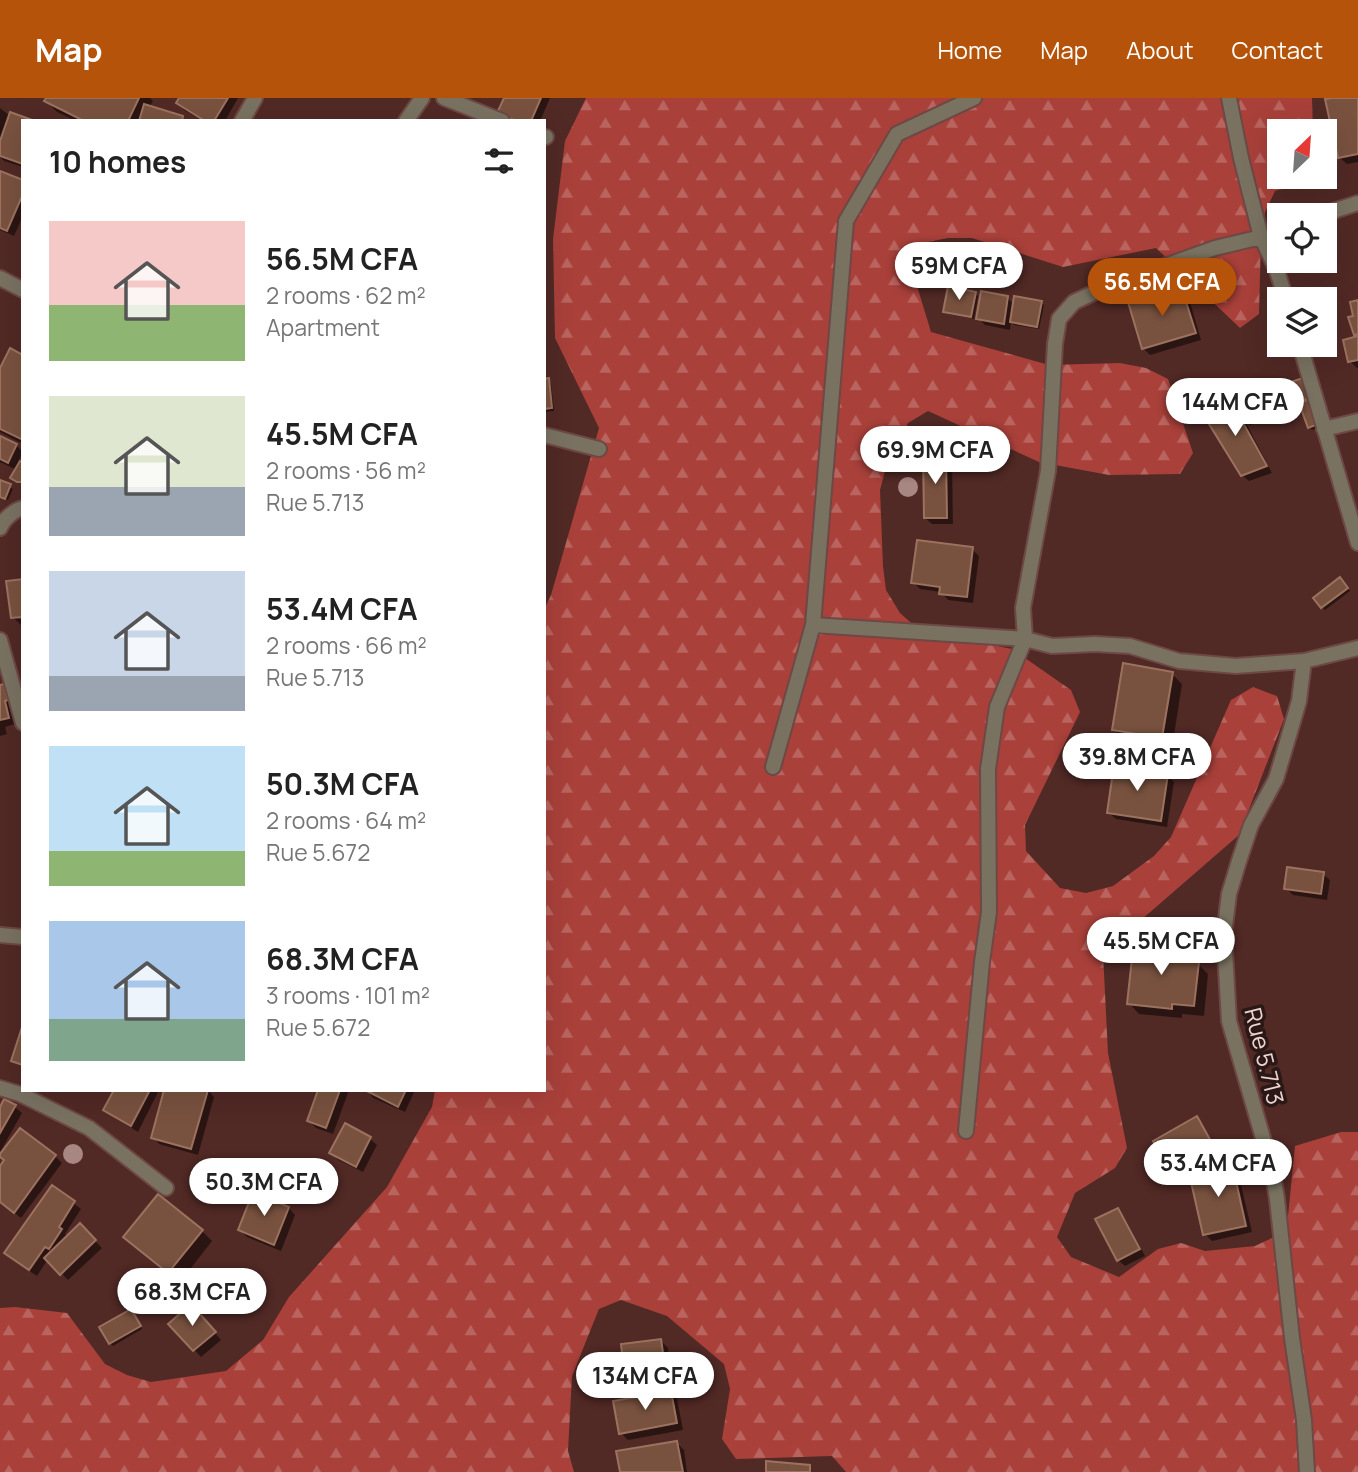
<!DOCTYPE html>
<html lang="en">
<head>
<meta charset="utf-8">
<style>
	:root { --surface:#fff; --page:#f2f2f2; --text:#222; --muted:#767676; --accent:#b45309 }
	body { margin:0; font-family:Manrope,sans-serif; background:var(--page); color:var(--text); height:100vh; display:flex; flex-direction:column; font-size:26px; white-space:nowrap }
	* { box-sizing:border-box; margin:0 }
	p { font-size:23px; color:var(--muted) }
	.icon { flex:none; width:38px; height:38px; fill:none; stroke:currentColor; stroke-width:2; stroke-linecap:round; stroke-linejoin:round }
	.map { position:relative; flex:1; overflow:hidden }
	.drawer { position:absolute; left:21px; top:21px; width:525px; height:973px; display:flex; flex-direction:column; background:var(--surface); border-radius:0px; box-shadow:0 7px 28px #0002 }
	.drawer>* { flex:none }
	.needle { width:46px; rotate:25deg }
	.buttons { position:absolute; left:1267px; top:21px; display:grid; gap:14px }
	.buttons a { display:grid; place-items:center; width:70px; height:70px; border-radius:0px; background:var(--surface); box-shadow:0 7px 28px #0002; font-size:35px }
	.price { position:absolute; translate:-50% -60px; padding:0 16px; border-radius:24px; background:#fff; color:#222; font-size:23px; line-height:46px; filter:drop-shadow(0 2px 4px #0008) }
	.price::after { content:''; position:absolute; left:50%; top:42px; width:21px; height:16px; margin-left:-10px; background:inherit; clip-path:polygon(0 0,100% 0,50% 100%) }
	.price.on { background:var(--accent); color:#fff }
	ul { padding:0; list-style:none }
	li { display:flex; align-items:center; gap:21px; height:175px; padding:0 28px }
	li span { display:grid; place-items:center; flex:none; width:196px; height:140px; border-radius:0px; color:#555 }
	li>.icon { margin-inline-start:auto }
	span .icon { width:84px; height:84px; fill:#fffc; stroke-width:1 }
	li b { font-size:30px }
	h2 { display:flex; justify-content:space-between; align-items:center; height:84px; padding:0 28px; font-size:30px }
	header { display:flex; align-items:center; gap:42px; box-sizing:border-box; height:98px; padding:0 35px; background:var(--accent); color:#fff }
	header strong { font-size:33px }
	nav { display:flex; gap:38px; margin-inline-start:auto; font-size:24px }
	.map>svg:first-child { display:block }
</style>
</head>
<body>
<header>
<strong>Map</strong>
<nav><a>Home</a><a>Map</a><a>About</a><a>Contact</a></nav>
</header>
<div class="map">
<svg width="1358" height="1374" viewBox="0 0 1358 1374">
	<defs>
		<pattern id="forest-firs" width="22" height="20" patternUnits="userSpaceOnUse" patternTransform="scale(1.75)"><rect width="22" height="20" fill="#a9403a"/><path d="M5 1l3.5 6h-7zM16 11l3.5 6h-7z" fill="#b9645f"/></pattern>
	</defs>
	<rect width="100%" height="100%" fill="#512925"/>
	<path fill="url(#forest-firs)" d="M586,0H1312L1313,33H1279V79H1304L1298,86L1275,93L1265,114L1261,139L1259,216L1240,230L1156,150L1063,169L972,140H948L923,145L910,165L931,234L1049,267L1120,265L1146,270L1168,281L1193,355L1180,376L1109,377L1039,364L928,313L908,325L886,369L880,392L883,468L886,492L900,515L919,532L1012,551L1071,592L1080,614L1025,727L1026,753L1060,790L1086,795L1113,788L1154,758L1171,739L1231,602L1253,589L1277,598L1284,621L1239,737L1103,855L1108,955L1127,1050L1115,1070L1075,1095L1057,1139L1071,1159L1119,1179L1158,1151L1181,1145L1205,1153L1255,1148L1276,1138L1288,1118L1295,1048L1341,1034H1358V1374H846L832,1358L736,1361L722,1341L730,1291L724,1266L667,1218L621,1202L599,1211L572,1278L568,1353L574,1374H0V1210L15,1209L67,1215L105,1266L127,1277L151,1284L226,1273L263,1242L289,1199L387,1089L432,1009L435,992H544V512L551,497L599,330L555,240L553,141L565,43Z"/>
	<path fill="#0007" d="M48,0H150L153,3L150,8L182,20L185,23H76L57,14L46,3Z
		M181,0H238L225,23H203L184,12L178,5Z
		M506,0H550L540,23L506,22Z
		M1339,0H1358V64L1347,66L1340,60Z
		M0,10L10,18L23,23V69L4,63L0,59Z
		M0,74L23,84V118L14,138L0,132Z
		M1181,190L1188,197L1201,242L1150,257L1143,250Z
		M975,195L978,198L974,221L948,216L945,213Z
		M1007,200L1015,207L1041,204L1044,207L1039,231L1014,227L1011,224L1010,232L985,227L978,220Z
		M1358,240V270H1357L1350,263Z
		M23,258V346L0,334V274Z
		M548,282L551,285L554,313L544,314V283Z
		M1302,282L1323,328L1312,332L1309,329L1303,310L1250,327L1244,321L1272,375L1249,383L1242,377L1231,305L1241,316Z
		M0,340L16,347L23,354L18,364L23,366V386L15,383L17,372L0,364Z
		M946,357L952,363L953,426H932L925,420Z
		M0,384L13,391L8,402L0,399Z
		M972,451L979,458L973,505L948,502L941,494L920,491L913,484Z
		M23,483V529L13,519Z
		M1343,484L1350,493L1325,512L1322,509Z
		M1172,576L1182,586L1172,650L1125,642L1114,632Z
		M3,588L10,595L13,609H10L15,626L5,629L7,636L0,638V589Z
		M1167,677L1174,684L1167,729L1116,721L1109,715Z
		M1323,776L1330,782L1327,802L1293,797L1286,790Z
		M1173,848L1184,859L1183,864L1198,866L1208,876L1204,918L1182,916V920L1139,916L1129,905Z
		M110,992H159L138,1034L112,1018L105,1012L115,994Z
		M166,992H208L214,999L198,1057L159,1046L153,1039Z
		M320,992H349L333,1036L316,1030L309,1023Z
		M367,992H415L405,1014L373,1000Z
		M15,1009L22,1015L0,1054V1013Z
		M1197,1020L1203,1027L1218,1054L1178,1077L1172,1071Z
		M370,1041L377,1047L363,1074L338,1062L332,1055Z
		M55,1058L62,1065L21,1120L0,1104V1071Z
		M1231,1067L1238,1074L1252,1134L1212,1143L1205,1136Z
		M53,1090L81,1111L65,1136L68,1139L80,1128L102,1150L68,1182L48,1161L37,1178L13,1162L7,1155Z
		M254,1097L289,1110L295,1117L281,1153L247,1139L240,1132Z
		M1117,1112L1124,1119L1145,1158L1125,1168L1118,1162Z
		M202,1133L212,1143L180,1184L136,1149Z
		M198,1215L221,1242L201,1259L171,1226Z
		M134,1216L142,1231L113,1248L110,1245Z
		M661,1243L668,1250L672,1283L661,1284L663,1292L635,1296L628,1289Z
		M670,1294L677,1301L683,1332L628,1342L621,1335Z
		M677,1345L684,1352L687,1374H622Z"/>
	<path fill="#79523f" stroke="#9c725f" stroke-width="2" d="M46,0H139L128,23H84L44,3Z
		M179,0H228L214,23H205L176,5Z
		M504,0H541L531,23H516L497,15Z
		M1331,0H1358V56L1338,60L1325,1Z
		M144,6L183,18L182,23H139Z
		M10,14L35,23H23V66L0,58V43Z
		M0,73L23,82V96L7,133L0,130Z
		M948,188L976,194L971,219L943,214Z
		M1181,188L1196,235L1142,251L1128,204Z
		M981,193L1008,198L1004,226L976,221Z
		M1014,198L1042,203L1037,229L1010,224Z
		M1358,202V236L1354,237L1348,219L1353,218L1350,204Z
		M1358,238V262L1348,264L1343,242Z
		M10,250L23,257V342L0,331V270Z
		M549,280L552,310L544,311V281Z
		M1303,280L1309,300L1241,321L1235,302Z
		M1313,300L1321,325L1308,330L1299,305Z
		M1231,303L1267,368L1241,378L1201,313Z
		M0,338L17,346L8,365L0,361Z
		M923,355H946L947,420H924Z
		M20,363L23,364V384H17L10,380Z
		M0,382L11,386L5,401L0,399Z
		M917,442L973,449L967,499L939,496L940,489L911,485Z
		M1340,479L1348,490L1321,510L1313,500Z
		M23,481V519L11,520L6,483Z
		M1123,565L1173,574L1162,640L1112,632Z
		M4,586L8,602L5,603L9,620L0,622V587Z
		M1114,667L1168,676L1161,723L1107,715Z
		M1287,769L1324,774L1321,796L1284,791Z
		M1142,842L1174,846L1173,861L1199,864L1194,908L1172,906V911L1127,906L1133,851H1141Z
		M23,926V967L11,963Z
		M114,992H150L131,1028L103,1012Z
		M164,992H208L191,1051L151,1040Z
		M318,992H340L326,1030L307,1023Z
		M365,992H406L398,1009Z
		M4,1001L16,1007L0,1035V1009Z
		M1197,1018L1213,1047L1170,1072L1153,1043Z
		M345,1025L371,1039L356,1069L329,1055Z
		M20,1030L56,1057L14,1115L0,1104V1068L4,1062L0,1059V1056Z
		M1232,1065L1246,1128L1203,1137L1189,1075Z
		M52,1087L75,1103L59,1129L62,1131L49,1151L45,1149L29,1172L4,1155Z
		M253,1094L289,1109L274,1147L238,1132Z
		M158,1096L203,1132L168,1175L123,1139Z
		M1118,1110L1140,1151L1117,1163L1095,1121Z
		M80,1125L96,1142L60,1177L44,1160Z
		M191,1206L216,1234L193,1253L168,1226Z
		M131,1211L141,1228L109,1246L99,1229Z
		M661,1241L666,1276L656,1278L657,1286L626,1290L621,1246Z
		M671,1293L677,1325L619,1336L613,1303Z
		M677,1343L683,1374H620L616,1353Z
		M766,1363L810,1367V1374H766Z"/>
	<g fill="none" stroke-linecap="round" stroke-linejoin="round">
		<g stroke="#6d4844" stroke-width="18">
			<path id="minor" d="M444,0L502,23
				M1229,0L1241,60L1261,139L1276,170L1286,201
				M242,23L255,0
				M406,23L422,0
				M544,39H546
				M1321,117L1358,105
				M1261,139L1215,150L1104,190L1074,204L1059,221L1055,246L1048,373L1023,510L1025,541L1052,548L1095,546L1130,548L1179,563L1236,568L1304,563L1358,550
				M0,180L23,192
				M1300,247L1358,445
				M1324,331L1358,323
				M544,337L599,351
				M0,430C3,422 14,412 23,410
				M813,527L1025,541L997,609L988,671L989,814L982,864L966,1033
				M0,542L23,625
				M1304,563L1299,603L1292,627L1276,681L1251,727L1239,763L1229,796L1224,836L1229,923L1272,1071L1277,1101L1292,1240L1304,1322L1307,1374
				M773,669L813,527L846,123L897,36L974,0
				M0,837L23,839
				M0,990L20,996L89,1030L166,1090"/>
		</g>
		<use href="#minor" stroke="#7a7261" stroke-width="14"/>
	</g>
	<g fill="#a88682">
		<circle cx="908" cy="389" r="10"/>
		<circle cx="73" cy="1056" r="10"/>
	</g>
	<g text-anchor="middle" dominant-baseline="central" stroke-width="7" stroke-linejoin="round" paint-order="stroke">
		<g font-size="23" fill="#eed4d0" stroke="#2a1816">
			<text transform="translate(1265 958) rotate(76)">Rue 5.713</text>
		</g>
	</g>
</svg>
<div class="buttons">
<a><svg class="needle" viewBox="-14 -14 28 28"><path d="M0-13l5 13h-10z" fill="#e53935"/><path d="M0 13l5-13h-10z" fill="#767676"/></svg></a>
<a><svg class="icon" aria-label="locate" viewBox="0 0 24 24"><circle cx="12" cy="12" r="6"/><path d="M12 2v4M12 18v4M2 12h4M18 12h4"/></svg></a>
<a><svg class="icon" aria-label="layers" viewBox="0 0 24 24"><path d="M12 4l9 5-9 5-9-5zM3 14l9 5 9-5"/></svg></a>
</div>
<b class="price" style="left:959px;top:204px">59M CFA</b>
<b class="price on" style="left:1162px;top:220px">56.5M CFA</b>
<b class="price" style="left:1235px;top:340px">144M CFA</b>
<b class="price" style="left:935px;top:388px">69.9M CFA</b>
<b class="price" style="left:1137px;top:695px">39.8M CFA</b>
<b class="price" style="left:1161px;top:879px">45.5M CFA</b>
<b class="price" style="left:1218px;top:1101px">53.4M CFA</b>
<b class="price" style="left:264px;top:1120px">50.3M CFA</b>
<b class="price" style="left:192px;top:1230px">68.3M CFA</b>
<b class="price" style="left:645px;top:1314px">134M CFA</b>
<section class="drawer">
<h2>10 homes<svg class="icon" aria-label="filters" viewBox="0 0 24 24"><path d="M4 7h16M4 17h16"/><circle cx="9" cy="7" r="2"/><circle cx="15" cy="17" r="2"/></svg></h2>
<ul>
<li><span style="background:linear-gradient(#f6c9c9 60%,#8fb573 0)"><svg class="icon" aria-label="home" viewBox="0 0 24 24"><path d="M3 11l9-7 9 7M6 9v11h12V9"/></svg></span><div><b>56.5M CFA</b><p>2 rooms · 62 m²</p><p>Apartment</p></div></li>
<li><span style="background:linear-gradient(#dfe7d0 65%,#9aa5b1 0)"><svg class="icon" aria-label="home" viewBox="0 0 24 24"><path d="M3 11l9-7 9 7M6 9v11h12V9"/></svg></span><div><b>45.5M CFA</b><p>2 rooms · 56 m²</p><p>Rue 5.713</p></div></li>
<li><span style="background:linear-gradient(#c9d6e8 75%,#9aa5b1 0)"><svg class="icon" aria-label="home" viewBox="0 0 24 24"><path d="M3 11l9-7 9 7M6 9v11h12V9"/></svg></span><div><b>53.4M CFA</b><p>2 rooms · 66 m²</p><p>Rue 5.713</p></div></li>
<li><span style="background:linear-gradient(#bfe0f5 75%,#8fb573 0)"><svg class="icon" aria-label="home" viewBox="0 0 24 24"><path d="M3 11l9-7 9 7M6 9v11h12V9"/></svg></span><div><b>50.3M CFA</b><p>2 rooms · 64 m²</p><p>Rue 5.672</p></div></li>
<li><span style="background:linear-gradient(#a9c7e8 70%,#7fa58c 0)"><svg class="icon" aria-label="home" viewBox="0 0 24 24"><path d="M3 11l9-7 9 7M6 9v11h12V9"/></svg></span><div><b>68.3M CFA</b><p>3 rooms · 101 m²</p><p>Rue 5.672</p></div></li>
</ul>
</section>
</div>
</body>
</html>
